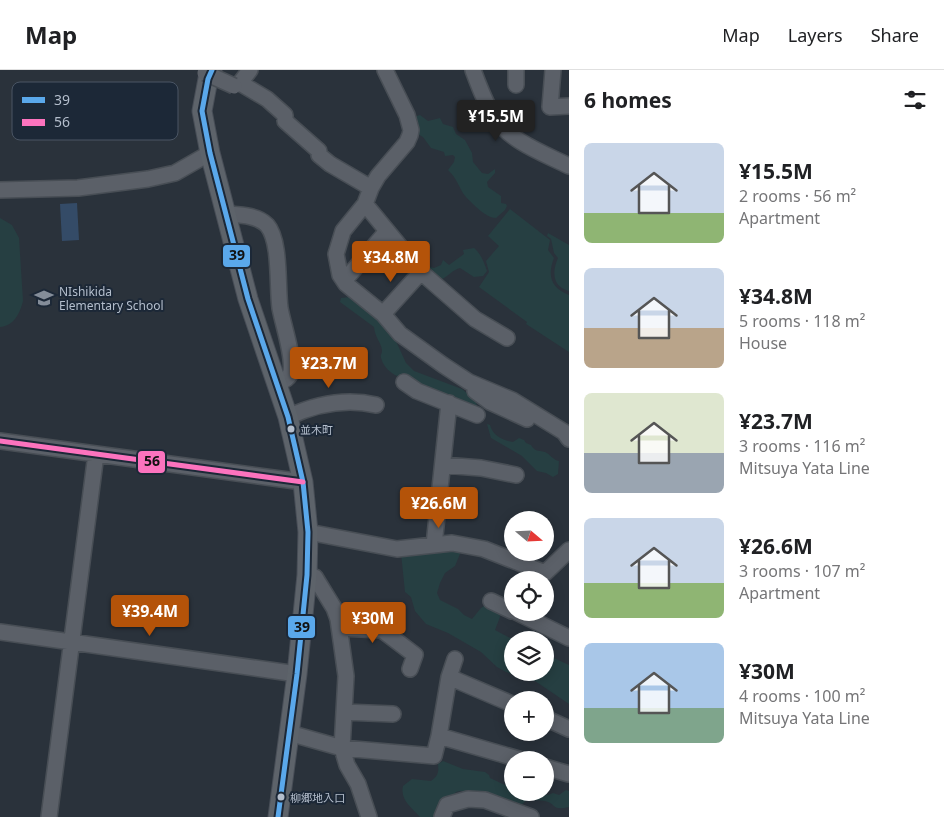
<!DOCTYPE html>
<html lang="en">
<head>
<meta charset="utf-8">
<style>
	:root { --surface:#fff; --page:#f6f6f6; --text:#202124; --muted:#757577; --line:#e0e0e0; --accent:#b45309 }
	body { margin:0; font-family:"Noto Sans","Noto Sans JP",sans-serif; background:var(--page); color:var(--text); height:100vh; display:flex; flex-direction:column; font-size:19px; white-space:nowrap }
	* { box-sizing:border-box; margin:0 }
	p { font-size:16px; color:var(--muted) }
	.icon { flex:none; width:28px; height:28px; fill:none; stroke:currentColor; stroke-width:2; stroke-linecap:round; stroke-linejoin:round }
	.map { position:relative; flex:1; overflow:hidden }
	.drawer { display:flex; flex-direction:column; background:var(--surface); width:375px }
	.drawer>* { flex:none }
	.needle { width:32px; rotate:109deg }
	.fabs { position:absolute; left:504px; top:441px; display:grid; gap:10px }
	.fabs a { display:grid; place-items:center; width:50px; height:50px; border-radius:50%; background:var(--surface); box-shadow:0 2px 12px #0003; font-size:25px }
	.price { position:absolute; translate:-50% -42px; padding:0 11px; border-radius:5px; background:var(--accent); color:#fff; font-size:16px; line-height:32px; filter:drop-shadow(0 1px 2px #0008) }
	.price::after { content:''; position:absolute; left:50%; top:30px; width:15px; height:11px; margin-left:-8px; background:inherit; clip-path:polygon(0 0,100% 0,50% 100%) }
	.price.selected { background:#222; color:#fff }
	ul { padding:0; list-style:none }
	li { display:flex; align-items:center; gap:15px; height:125px; padding:0 15px }
	li span { display:grid; place-items:center; flex:none; width:140px; height:100px; border-radius:8px; color:#555 }
	li>.icon { margin-inline-start:auto }
	span .icon { width:60px; height:60px; fill:#fffc; stroke-width:1 }
	li b { font-size:21px }
	h2 { display:flex; justify-content:space-between; align-items:center; height:60px; padding:0 15px; font-size:21px }
	header { display:flex; align-items:center; gap:30px; box-sizing:border-box; height:70px; padding:0 25px; background:var(--surface); border-bottom:1px solid var(--line) }
	header strong { font-size:24px }
	nav { display:flex; gap:28px; margin-inline-start:auto; font-size:18px }
	main { display:flex; flex:1; min-height:0 }
	.map>svg:first-child { display:block }
</style>
</head>
<body>
<header>
<strong>Map</strong>
<nav><a>Map</a><a>Layers</a><a>Share</a></nav>
</header>
<main>
<div class="map">
<svg width="569" height="747" viewBox="0 0 569 747">
	<rect width="100%" height="100%" fill="#2a323b"/>
	<path fill="#263f42" d="M420,45L428,51L440,48L443,54L453,57L456,64L465,70L472,83L473,92L482,103L488,104L495,99V103L487,112L488,117L501,126V133L506,134L507,136L505,140L496,148C486,148 473,134 466,127C459,119 458,109 448,100L454,92L455,87L453,85L445,86L444,82L431,78L423,67L416,63L414,47Z
		M510,139L550,170L548,180L554,188C547,206 551,218 569,225V282L526,254L527,252L479,217L489,202L486,191L499,176L488,166Z
		M0,148L12,155L19,168L23,231C20,243 14,256 0,257Z
		M548,163L569,175V221C552,217 552,201 558,188L554,183L551,169L547,166Z
		M474,178C481,184 484,192 487,201L483,206L474,207L460,198C452,200 449,206 442,209L429,200L430,197L434,198L441,195L443,190L449,195L464,184L463,180Z
		M350,227L373,243L395,269L406,293L414,301L462,319L476,331L477,339L406,309C396,307 384,300 381,288C380,283 382,286 382,280C381,272 375,268 374,257L340,232L341,228Z
		M487,354L490,355C493,366 502,370 513,372L519,368L524,370L526,373L531,375C535,382 538,380 545,382C550,384 553,390 559,391L558,404L553,407L546,403L537,401L522,386L491,368Z
		M462,479L455,496L445,503L440,513L437,523L440,530L458,539L464,545L472,549L481,538L489,533L499,538L500,547L495,560L514,570H512V602H545V584L569,595V634L535,611L519,607L506,602L497,597L481,582L448,563L426,554L415,541L411,527L405,522L401,483Z
		M443,691L463,699L485,702L489,705L490,708L505,715L512,713V722L539,723L548,725L553,723L559,725L566,720L569,721V737C551,741 557,734 545,731C540,730 533,731 528,729L520,736C504,731 471,717 456,722L437,747H420C411,737 400,730 403,716L412,709L431,711C438,706 439,702 438,694Z"/>
	<path fill="#344b67" d="M77,133L79,170L62,171L60,134Z"/>
	<g fill="none" stroke-linecap="round" stroke-linejoin="round">
		<g stroke="#484e55" stroke-width="18">
			<path id="minor" d="M250,0L240,13L267,29L285,45V51L319,81V85L330,94L371,118
				M385,0L407,45L411,60L410,65L407,72L378,106L371,118L365,134L343,161L336,184L340,205L346,214L383,244L400,264L443,295L469,312L512,330L564,362L569,369
				M473,0C479,16 485,33 494,47C511,72 543,83 569,96
				M553,0L550,37L569,36
				M516,15V0
				M0,120L78,118L148,109L175,103L210,83
				M365,134L421,202L475,249L507,268
				M227,144C240,145 257,145 267,155C281,171 277,217 280,238C283,255 294,286 291,302C289,309 283,311 277,314
				M344,211L387,161
				M383,244L421,202
				M404,312L417,321L477,345
				M475,321L490,332L527,349
				M288,347C316,334 346,328 376,335
				M0,371L303,412
				M443,395L481,398L516,405
				M308,462L397,479L452,473L484,479L545,503L569,480
				M434,475L449,333
				M307,505L315,507L318,512L334,538L338,549L346,606L342,678L347,695L358,714L369,747
				M491,531L512,541
				M516,542L569,568
				M340,558L382,560L415,585L410,599
				M0,562L297,604
				M449,607L455,589
				M344,642L393,644
				M545,648L569,659
				M289,663L342,678L434,686L439,666L449,607L512,634
				M439,666L522,690
				M545,697L569,704
				M49,747L96,384
				M442,747L447,735L468,729L485,730L531,747"/>
		</g>
		<g stroke="#484e57" stroke-width="21">
			<path id="major" d="M212,0L208,9L202,41L210,83L248,229L288,347L303,412L308,462L307,505L297,604L278,747"/>
		</g>
		<use href="#minor" stroke="#5b6068" stroke-width="15"/>
		<use href="#major" stroke="#5d636a" stroke-width="19"/>
		<g stroke="#484e55" stroke-width="18" stroke-linecap="butt">
			<path id="minor-bridge" d="M205,3L234,16"/>
		</g>
		<use href="#minor-bridge" stroke="#5b6068" stroke-width="15"/>
		<g stroke="#1c2837" stroke-width="9">
			<path id="bus-1" d="M212,0L208,9L202,41L210,83L248,229L288,347L303,412L308,462L307,505L297,604L278,747"/>
		</g>
		<g stroke="#1c2837" stroke-width="9">
			<path id="bus-2" d="M0,371L303,412"/>
		</g>
		<use href="#bus-1" stroke="#5aa8eb" stroke-width="5"/>
		<use href="#bus-2" stroke="#fc73be" stroke-width="5"/>
	</g>
	<defs>
		<g id="school-bare" transform="scale(1.5)"><path d="M0-5L7-2L0 1L-7-2ZM-4 1L0 2.5L4 1V4Q0 6-4 4Z" fill="#848d99" stroke="#1c2837" stroke-width="2.5" paint-order="stroke"/></g>
	</defs>
	<g fill-rule="evenodd">
		<use href="#school-bare" x="44" y="228"/>
	</g>
	<g fill="#b4becc" stroke="#1c2837" stroke-width="2">
		<circle cx="291" cy="359" r="4.5"/>
		<circle cx="281" cy="727" r="4.5"/>
	</g>
	<g text-anchor="middle" dominant-baseline="central" stroke-width="4" stroke-linejoin="round" paint-order="stroke">
		<g font-size="11" fill="#b4becc" stroke="#1c2837" text-anchor="start">
			<text x="300" y="359">並木町</text>
			<text x="290" y="727">柳郷地入口</text>
		</g>
		<g font-size="12" fill="#b4becc" stroke="#1c2837" text-anchor="start">
			<text x="59" y="221">NIshikida<tspan x="59" dy="14">Elementary School</tspan></text>
		</g>
	</g>
	<rect x="12" y="12" width="166" height="58" rx="8" fill="#1c2837" stroke="#4a5564" stroke-width="1"/>
	<rect x="22" y="27" width="23" height="6" fill="#5aa8eb"/>
	<rect x="22" y="49" width="23" height="7" fill="#fc73be"/>
	<g font-size="14" fill="#b4becc">
		<text x="54" y="35">39</text>
		<text x="54" y="57">56</text>
	</g>
	<g stroke="#1c2837" stroke-width="2">
		<rect x="222" y="174" width="29" height="24" rx="5" fill="#5aa8eb"/>
		<rect x="137" y="380" width="29" height="24" rx="5" fill="#fc73be"/>
		<rect x="287" y="545" width="29" height="24" rx="5" fill="#5aa8eb"/>
	</g>
	<g font-size="14" text-anchor="middle" font-weight="bold" fill="#111">
		<text x="237" y="190">39</text>
		<text x="152" y="396">56</text>
		<text x="302" y="562">39</text>
	</g>
</svg>
<div class="fabs">
<a><svg class="needle" viewBox="-14 -14 28 28"><path d="M0-13l5 13h-10z" fill="#e53935"/><path d="M0 13l5-13h-10z" fill="#757577"/></svg></a>
<a><svg class="icon" aria-label="locate" viewBox="0 0 24 24"><circle cx="12" cy="12" r="6"/><path d="M12 2v4M12 18v4M2 12h4M18 12h4"/></svg></a>
<a><svg class="icon" aria-label="layers" viewBox="0 0 24 24"><path d="M12 4l9 5-9 5-9-5zM3 14l9 5 9-5"/></svg></a>
<a>+</a>
<a>−</a>
</div>
<b class="price selected" style="left:496px;top:72px">¥15.5M</b>
<b class="price" style="left:391px;top:213px">¥34.8M</b>
<b class="price" style="left:329px;top:319px">¥23.7M</b>
<b class="price" style="left:439px;top:459px">¥26.6M</b>
<b class="price" style="left:150px;top:567px">¥39.4M</b>
<b class="price" style="left:373px;top:574px">¥30M</b>
</div>
<section class="drawer">
<h2>6 homes<svg class="icon" aria-label="filters" viewBox="0 0 24 24"><path d="M4 7h16M4 17h16"/><circle cx="9" cy="7" r="2"/><circle cx="15" cy="17" r="2"/></svg></h2>
<ul>
<li><span style="background:linear-gradient(#c9d6e8 70%,#8fb573 0)"><svg class="icon" aria-label="home" viewBox="0 0 24 24"><path d="M3 11l9-7 9 7M6 9v11h12V9"/></svg></span><div><b>¥15.5M</b><p>2 rooms · 56 m²</p><p>Apartment</p></div></li>
<li><span style="background:linear-gradient(#c9d6e8 60%,#b9a48a 0)"><svg class="icon" aria-label="home" viewBox="0 0 24 24"><path d="M3 11l9-7 9 7M6 9v11h12V9"/></svg></span><div><b>¥34.8M</b><p>5 rooms · 118 m²</p><p>House</p></div></li>
<li><span style="background:linear-gradient(#dfe7d0 60%,#9aa5b1 0)"><svg class="icon" aria-label="home" viewBox="0 0 24 24"><path d="M3 11l9-7 9 7M6 9v11h12V9"/></svg></span><div><b>¥23.7M</b><p>3 rooms · 116 m²</p><p>Mitsuya Yata Line</p></div></li>
<li><span style="background:linear-gradient(#c9d6e8 65%,#8fb573 0)"><svg class="icon" aria-label="home" viewBox="0 0 24 24"><path d="M3 11l9-7 9 7M6 9v11h12V9"/></svg></span><div><b>¥26.6M</b><p>3 rooms · 107 m²</p><p>Apartment</p></div></li>
<li><span style="background:linear-gradient(#a9c7e8 65%,#7fa58c 0)"><svg class="icon" aria-label="home" viewBox="0 0 24 24"><path d="M3 11l9-7 9 7M6 9v11h12V9"/></svg></span><div><b>¥30M</b><p>4 rooms · 100 m²</p><p>Mitsuya Yata Line</p></div></li>
</ul>
</section>
</main>
</body>
</html>
